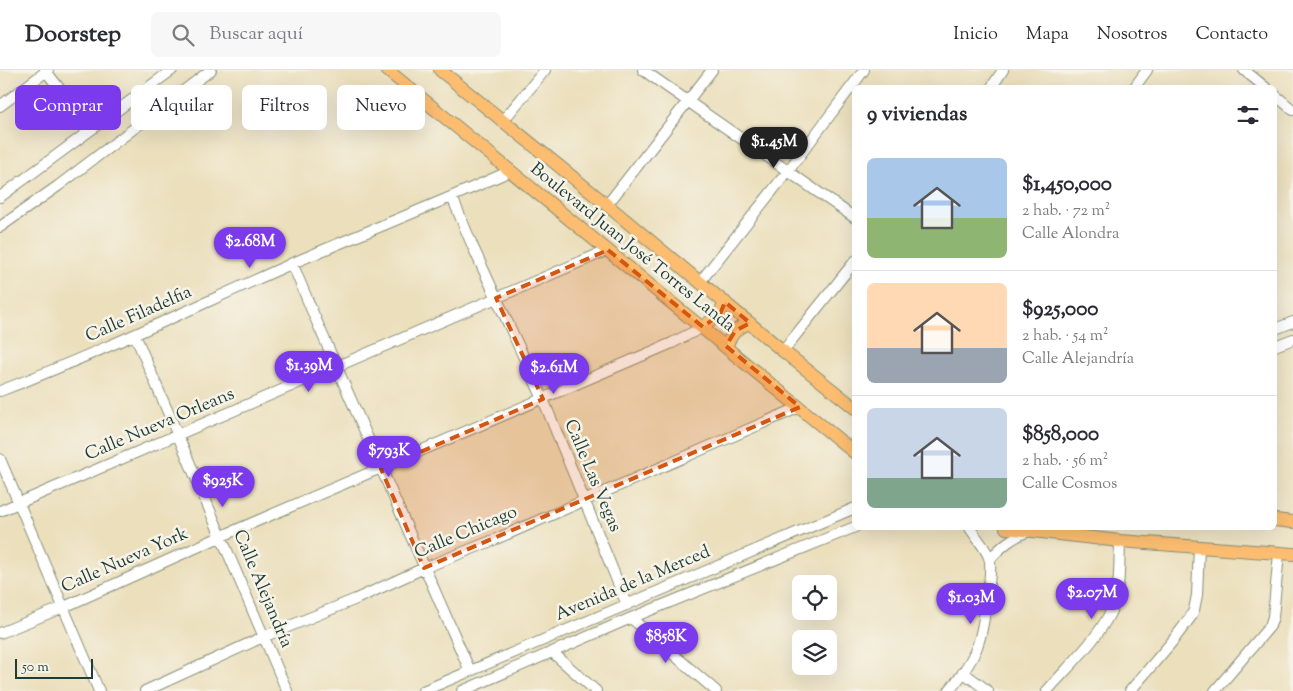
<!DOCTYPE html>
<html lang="es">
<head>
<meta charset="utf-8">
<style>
	:root { --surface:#fff; --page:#f7f7f7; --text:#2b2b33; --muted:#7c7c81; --line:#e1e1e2; --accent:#7c3aed }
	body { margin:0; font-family:"Sorts Mill Goudy",serif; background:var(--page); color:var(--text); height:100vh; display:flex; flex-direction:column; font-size:19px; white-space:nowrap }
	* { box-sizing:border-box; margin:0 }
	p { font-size:16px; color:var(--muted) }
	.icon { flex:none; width:28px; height:28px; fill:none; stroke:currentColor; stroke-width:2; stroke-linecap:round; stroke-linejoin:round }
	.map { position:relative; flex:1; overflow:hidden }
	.panel { position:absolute; left:852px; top:15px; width:425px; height:445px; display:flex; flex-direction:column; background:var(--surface); border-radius:8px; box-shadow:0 5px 20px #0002 }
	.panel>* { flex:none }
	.hud { position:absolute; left:15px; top:15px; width:475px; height:45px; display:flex; gap:10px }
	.controls { position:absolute; left:792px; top:505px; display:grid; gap:10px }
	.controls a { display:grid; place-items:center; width:45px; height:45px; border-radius:8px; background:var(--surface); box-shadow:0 5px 20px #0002; font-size:25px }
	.scale { position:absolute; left:15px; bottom:12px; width:78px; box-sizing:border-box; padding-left:5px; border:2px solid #1f3d34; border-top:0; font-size:14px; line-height:18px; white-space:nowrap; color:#1f3d34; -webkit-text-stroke:4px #f7f3e8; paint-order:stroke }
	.price { position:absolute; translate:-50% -42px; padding:0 11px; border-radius:18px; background:var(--accent); color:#fff; font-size:16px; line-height:32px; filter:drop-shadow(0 1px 2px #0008) }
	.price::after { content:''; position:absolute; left:50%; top:30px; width:15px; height:11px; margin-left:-8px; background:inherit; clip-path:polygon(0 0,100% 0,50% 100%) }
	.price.current { background:#222; color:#fff }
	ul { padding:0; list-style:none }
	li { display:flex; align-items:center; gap:15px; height:125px; padding:0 15px }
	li+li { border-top:1px solid var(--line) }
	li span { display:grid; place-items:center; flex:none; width:140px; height:100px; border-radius:8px; color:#555 }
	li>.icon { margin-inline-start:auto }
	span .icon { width:60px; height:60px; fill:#fffc; stroke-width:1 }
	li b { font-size:21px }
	h2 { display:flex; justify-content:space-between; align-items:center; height:60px; padding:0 15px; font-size:21px }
	.tag { padding:0 18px; border-radius:8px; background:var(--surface); box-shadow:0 5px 20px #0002; font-size:18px; line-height:45px }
	.tag.current { background:var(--accent); color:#fff }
	header { display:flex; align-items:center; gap:30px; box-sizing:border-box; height:70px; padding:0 25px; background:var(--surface); border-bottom:1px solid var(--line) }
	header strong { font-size:24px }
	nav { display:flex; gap:28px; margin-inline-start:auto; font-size:18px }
	.search { width:350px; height:45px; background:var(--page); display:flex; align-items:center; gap:12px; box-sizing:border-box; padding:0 18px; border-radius:8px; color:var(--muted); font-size:19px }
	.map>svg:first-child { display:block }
</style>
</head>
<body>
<header>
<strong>Doorstep</strong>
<div class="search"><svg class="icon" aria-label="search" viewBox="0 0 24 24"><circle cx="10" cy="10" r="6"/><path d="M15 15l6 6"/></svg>Buscar aquí</div>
<nav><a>Inicio</a><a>Mapa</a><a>Nosotros</a><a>Contacto</a></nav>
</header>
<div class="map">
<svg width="1293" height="621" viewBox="0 0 1293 621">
	<rect width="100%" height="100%" fill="#f7f3e8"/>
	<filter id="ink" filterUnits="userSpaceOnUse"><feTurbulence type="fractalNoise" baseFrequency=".02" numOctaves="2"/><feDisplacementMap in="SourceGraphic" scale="10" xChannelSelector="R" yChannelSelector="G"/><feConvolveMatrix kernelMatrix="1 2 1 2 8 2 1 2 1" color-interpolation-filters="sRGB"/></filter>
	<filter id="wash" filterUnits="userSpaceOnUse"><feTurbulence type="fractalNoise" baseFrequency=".0096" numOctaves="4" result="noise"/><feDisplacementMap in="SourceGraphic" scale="20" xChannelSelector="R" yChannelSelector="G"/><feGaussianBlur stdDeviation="1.12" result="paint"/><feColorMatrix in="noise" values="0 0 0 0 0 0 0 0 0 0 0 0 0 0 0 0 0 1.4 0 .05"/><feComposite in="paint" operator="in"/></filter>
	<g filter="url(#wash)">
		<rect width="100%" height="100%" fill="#ebdfbc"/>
	</g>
	<g filter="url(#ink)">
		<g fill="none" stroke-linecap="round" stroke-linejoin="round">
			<g stroke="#858e78" stroke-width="12">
				<path id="minor" d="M45,0L91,59
					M643,0L855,148
					M1244,0L1266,18
					M991,18L1003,0
					M1134,18L1147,0
					M1275,25L1293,40
					M0,36L48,0
					M502,52L545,0
					M0,127L172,0
					M452,127L473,177L543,329L627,535
					M607,135L712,0
					M0,157L58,116L211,0
					M292,193L313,243L470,601
					M700,212L788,101L864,0
					M1275,259L1293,252
					M135,265L287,621
					M1275,276L1293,269
					M783,281L855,191
					M0,321C99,283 194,237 291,194C364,162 438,134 510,101
					M0,389L99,621
					M0,441L608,180
					M990,489C1002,476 1012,467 1029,461
					M631,548L716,621
					M0,563L64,537L222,466L672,273L703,257
					M552,582L596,621
					M964,603L988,621
					M145,621L263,567L356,529L424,498L496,469L800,337
					M423,621L855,438
					M462,621L631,548L855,457
					M949,621C978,586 982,570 987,526C989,515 991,502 990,491C988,480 976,468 970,458
					M1047,621C1067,598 1097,570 1110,543C1121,522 1119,494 1120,471
					M1130,621L1171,573L1190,548L1194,540L1197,525L1199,477
					M1215,621L1270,556L1273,547L1279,483"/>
			</g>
			<g stroke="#858e78" stroke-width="14">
				<path id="major" d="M387,0L855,383
					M440,0L607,135L783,281L855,338
					M703,257L720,244L725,232
					M726,277C731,264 737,257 750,253
					M1275,450L1293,452
					M1006,458L1120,471L1293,484"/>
			</g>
			<use href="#minor" stroke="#fff" stroke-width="10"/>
			<use href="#major" stroke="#fcbd6f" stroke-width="12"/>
		</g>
	</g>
	<path fill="#d45610" fill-opacity="0.2" stroke="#d45610" stroke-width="4" stroke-dasharray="10 6" stroke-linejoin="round" d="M608,180L703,257L720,244L725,232L750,253L735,261L726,276L800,337L424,498L381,399L543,329L496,228Z"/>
	<g text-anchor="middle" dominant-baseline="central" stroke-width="5" stroke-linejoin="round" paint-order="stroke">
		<g font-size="18" fill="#1f3d34" stroke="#f7f3e8">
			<text transform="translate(632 178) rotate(39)">Boulevard Juan José Torres Landa</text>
			<text transform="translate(139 245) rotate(-24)">Calle Filadelfia</text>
			<text transform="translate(160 355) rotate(-23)">Calle Nueva Orleans</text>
			<text transform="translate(592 406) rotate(67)">Calle Las Vegas</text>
			<text transform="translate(466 463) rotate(-23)">Calle Chicago</text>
			<text transform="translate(125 491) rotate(-24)">Calle Nueva York</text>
			<text transform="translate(633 514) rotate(-23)">Avenida de la Merced</text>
			<text transform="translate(262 519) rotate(67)">Calle Alejandría</text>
		</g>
	</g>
</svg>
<div class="controls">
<a><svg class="icon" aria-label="locate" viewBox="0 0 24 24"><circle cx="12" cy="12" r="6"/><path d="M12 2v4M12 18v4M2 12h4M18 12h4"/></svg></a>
<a><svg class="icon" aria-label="layers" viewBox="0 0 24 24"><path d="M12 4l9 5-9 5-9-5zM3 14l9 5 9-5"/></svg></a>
</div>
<div class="scale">50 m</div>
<b class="price current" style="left:774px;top:99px">$1.45M</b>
<b class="price" style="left:250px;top:199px">$2.68M</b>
<b class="price" style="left:309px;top:323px">$1.39M</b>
<b class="price" style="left:554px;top:325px">$2.61M</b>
<b class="price" style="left:389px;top:408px">$793K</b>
<b class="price" style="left:223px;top:438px">$925K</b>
<b class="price" style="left:1092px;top:550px">$2.07M</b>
<b class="price" style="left:971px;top:555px">$1.03M</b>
<b class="price" style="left:666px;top:594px">$858K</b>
<div class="hud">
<a class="tag current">Comprar</a>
<a class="tag">Alquilar</a>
<a class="tag">Filtros</a>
<a class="tag">Nuevo</a>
</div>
<section class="panel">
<h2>9 viviendas<svg class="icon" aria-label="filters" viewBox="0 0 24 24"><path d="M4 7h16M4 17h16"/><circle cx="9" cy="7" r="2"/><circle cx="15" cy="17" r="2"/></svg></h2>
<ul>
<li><span style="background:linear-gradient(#a9c7e8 60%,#8fb573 0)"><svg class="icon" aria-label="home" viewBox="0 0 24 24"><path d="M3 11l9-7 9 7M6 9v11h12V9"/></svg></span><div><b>$1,450,000</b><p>2 hab. · 72 m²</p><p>Calle Alondra</p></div></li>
<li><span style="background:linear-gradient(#ffd9b3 65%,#9aa5b1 0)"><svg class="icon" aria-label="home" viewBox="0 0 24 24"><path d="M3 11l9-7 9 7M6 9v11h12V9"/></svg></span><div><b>$925,000</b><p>2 hab. · 54 m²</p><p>Calle Alejandría</p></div></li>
<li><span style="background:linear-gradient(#c9d6e8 70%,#7fa58c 0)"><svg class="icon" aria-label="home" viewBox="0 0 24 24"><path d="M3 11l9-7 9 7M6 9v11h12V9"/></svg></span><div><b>$858,000</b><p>2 hab. · 56 m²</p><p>Calle Cosmos</p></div></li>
</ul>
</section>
</div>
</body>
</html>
